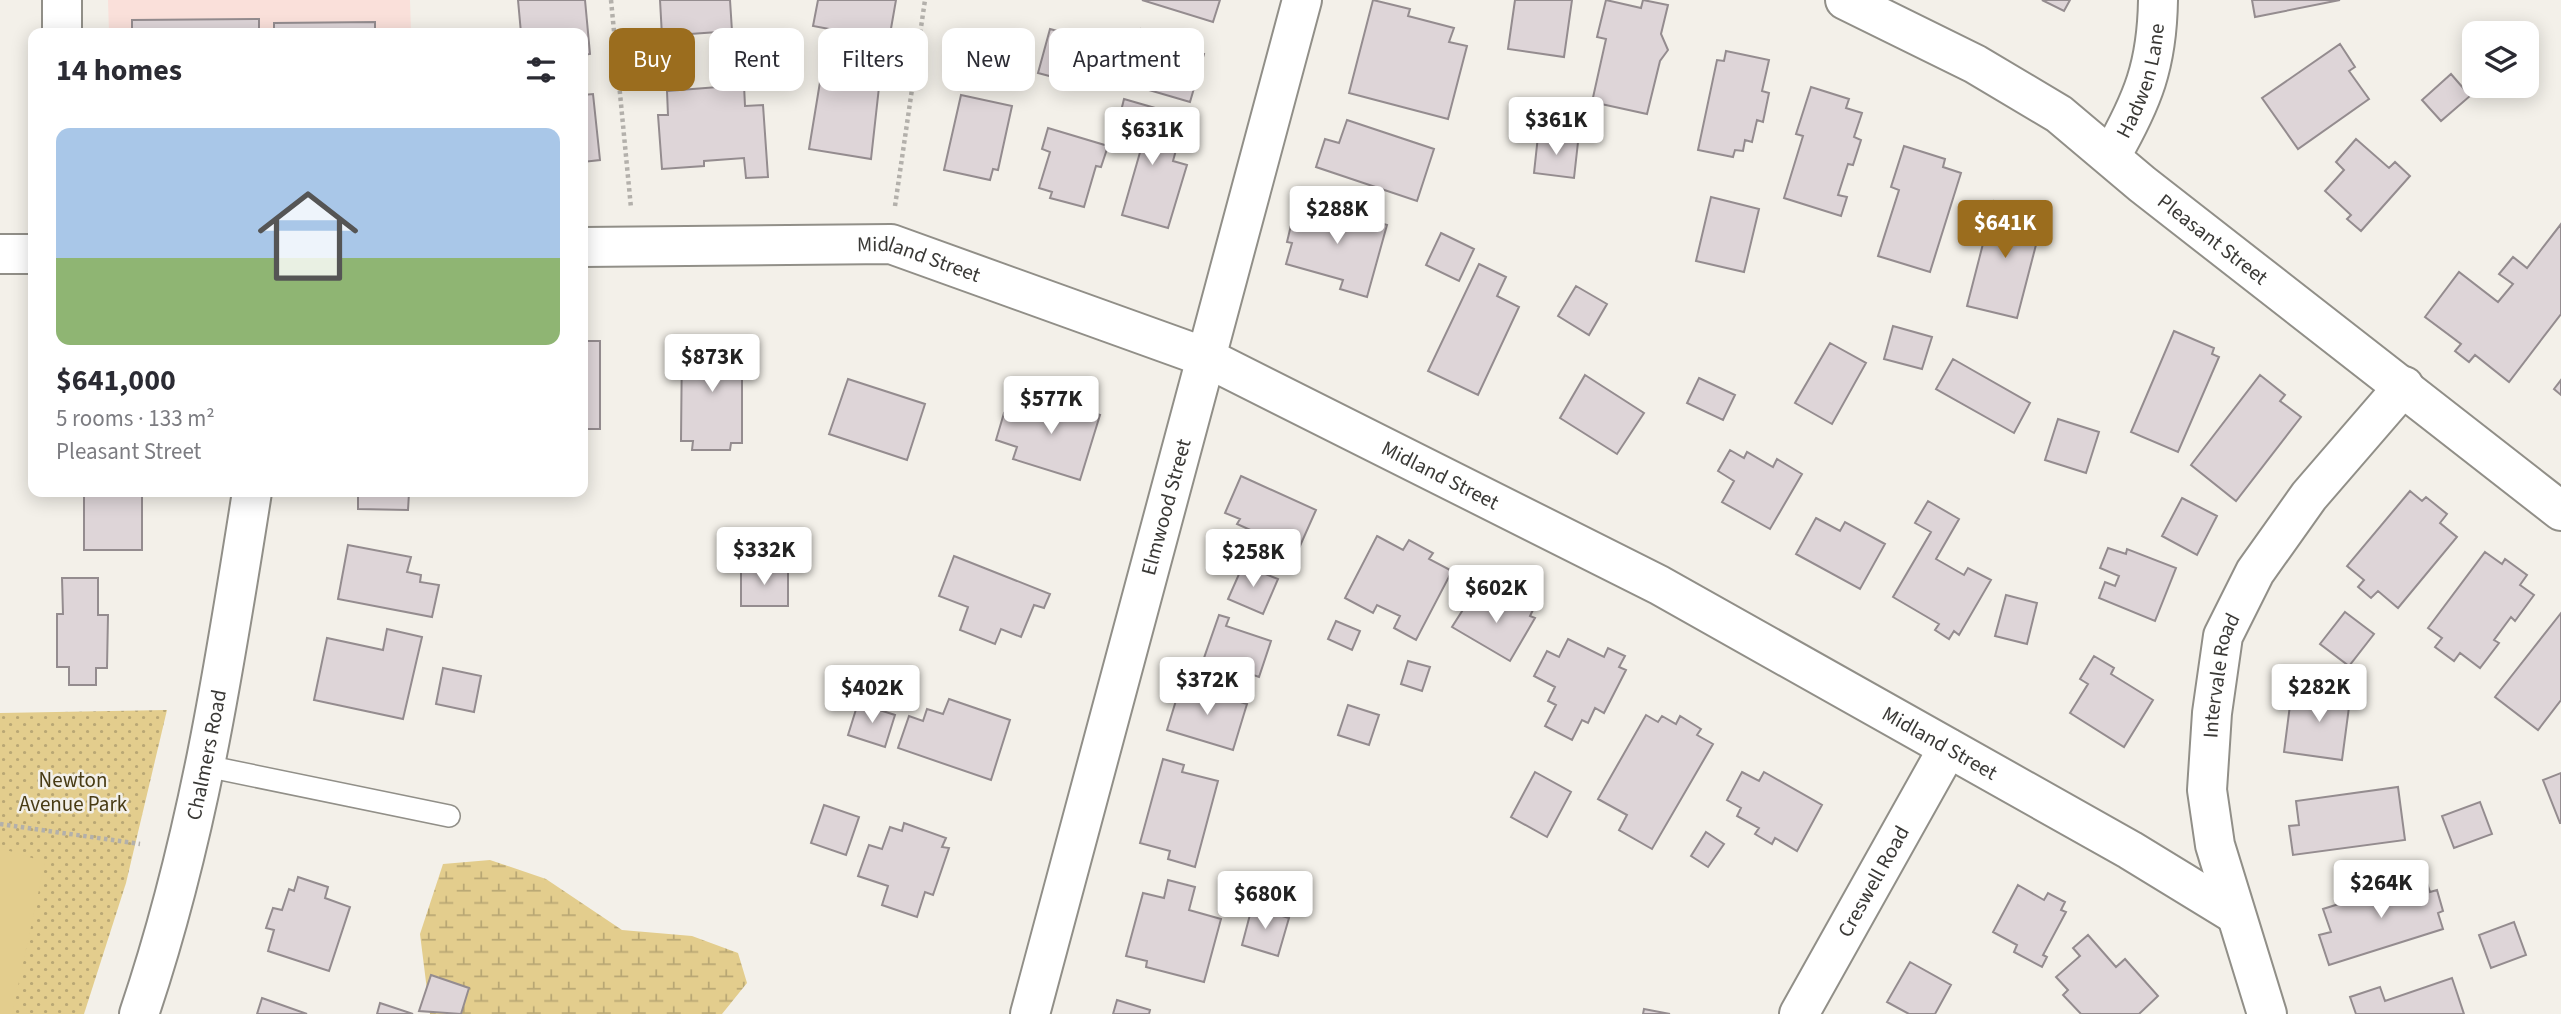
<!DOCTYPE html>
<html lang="en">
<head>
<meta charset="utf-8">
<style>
	:root { --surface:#fff; --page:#f7f7f7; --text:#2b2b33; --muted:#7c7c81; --line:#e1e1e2; --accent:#9b6d1e }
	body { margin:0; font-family:"Source Sans 3",sans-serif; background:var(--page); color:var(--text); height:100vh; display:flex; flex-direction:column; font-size:26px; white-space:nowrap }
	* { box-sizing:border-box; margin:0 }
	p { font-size:23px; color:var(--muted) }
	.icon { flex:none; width:38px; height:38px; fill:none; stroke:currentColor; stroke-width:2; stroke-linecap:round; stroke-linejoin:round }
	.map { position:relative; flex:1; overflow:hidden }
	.panel { position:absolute; left:28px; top:28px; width:560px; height:469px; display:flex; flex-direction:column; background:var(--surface); border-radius:14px; box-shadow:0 4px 18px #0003 }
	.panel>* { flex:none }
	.hud { position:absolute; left:609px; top:28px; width:665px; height:63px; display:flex; gap:14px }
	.fabs { position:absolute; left:2462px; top:21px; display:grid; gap:14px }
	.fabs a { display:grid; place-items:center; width:77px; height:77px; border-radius:14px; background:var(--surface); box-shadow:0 4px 18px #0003; font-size:35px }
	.price { position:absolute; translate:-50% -60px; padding:0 16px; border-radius:7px; background:#fff; color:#222; font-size:23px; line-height:46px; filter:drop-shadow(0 2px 4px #0008) }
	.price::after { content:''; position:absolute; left:50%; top:42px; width:21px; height:16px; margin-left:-10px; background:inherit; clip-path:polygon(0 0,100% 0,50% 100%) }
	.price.current { background:var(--accent); color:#fff }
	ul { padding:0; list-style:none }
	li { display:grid; align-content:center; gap:14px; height:371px; padding:0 28px }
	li+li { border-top:2px solid var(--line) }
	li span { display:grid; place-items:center; height:217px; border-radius:14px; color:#555 }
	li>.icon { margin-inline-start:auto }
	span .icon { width:126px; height:126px; fill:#fffc; stroke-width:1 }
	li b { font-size:30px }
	h2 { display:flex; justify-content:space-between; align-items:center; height:84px; padding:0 28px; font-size:30px }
	.tag { padding:0 24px; border-radius:14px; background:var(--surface); box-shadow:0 4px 18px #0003; font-size:24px; line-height:63px }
	.tag.current { background:var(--accent); color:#fff }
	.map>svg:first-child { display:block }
</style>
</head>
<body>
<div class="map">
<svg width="2561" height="1014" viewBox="0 0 2561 1014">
	<defs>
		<pattern id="green-dots" width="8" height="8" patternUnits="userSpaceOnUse" patternTransform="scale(1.75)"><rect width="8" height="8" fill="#e3cd8d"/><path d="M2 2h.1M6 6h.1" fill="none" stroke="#b9a774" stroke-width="1.8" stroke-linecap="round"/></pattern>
		<pattern id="wetland-marsh" width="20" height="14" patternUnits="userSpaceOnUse" patternTransform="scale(1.75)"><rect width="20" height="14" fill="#e3cd8d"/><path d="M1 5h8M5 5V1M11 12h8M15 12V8" fill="none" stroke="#b9a774"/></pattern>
	</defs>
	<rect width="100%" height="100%" fill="#f3f0e9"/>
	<path fill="#fae0da" d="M108,0H410L411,33H109Z"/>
	<path fill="url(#green-dots)" d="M167,710L126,883L84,1014H0V713Z"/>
	<path fill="url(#wetland-marsh)" d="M490,860L546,879L622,930L692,936L738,953L747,983L722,1014H430L420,934L443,864Z"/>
	<path fill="#e3cd8d" d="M0,848L45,862L12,1014H0Z"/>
	<path fill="#ded5d8" stroke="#948c8f" stroke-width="2" d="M518,0H585L590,54L583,55V33H521Z
		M660,0H730L732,31L662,36Z
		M818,0H896L889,40L813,26Z
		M1142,0H1220L1213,22Z
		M1373,0L1410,9L1408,16L1454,28L1449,42L1467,46L1448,119L1349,93Z
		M1515,0H1572L1564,57L1508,49Z
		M1606,0L1641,8L1643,0L1668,5L1661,34L1668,50L1660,61L1647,114L1592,102L1606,39L1597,37Z
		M2042,0H2070L2064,11Z
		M2252,0H2340L2255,17Z
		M259,19V33H132V20Z
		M375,22V33H274V23Z
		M1050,29L1084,38L1072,82L1038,73Z
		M1141,29L1193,45L1191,50L1204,54L1190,102L1125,83Z
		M2340,44L2355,67L2349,71L2369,99L2298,149L2262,98Z
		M1726,51L1769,60L1762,91L1769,93L1763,122L1757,120L1752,142L1745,140L1743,151L1735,150L1733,157L1698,150L1717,60L1724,61Z
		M2451,74L2470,96L2441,121L2422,100Z
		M821,76L879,87L871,159L809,149Z
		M744,85L745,106L763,105L768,177L746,178L744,158L704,161V166L662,169L658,115H668L667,91Z
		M1811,87L1849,99L1846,108L1862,113L1854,137L1861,140L1853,165L1848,164L1838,195L1847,197L1841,216L1784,198L1803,136L1796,134Z
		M593,94L600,160L583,162V95Z
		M961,95L1012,106L998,170L993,169L990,180L944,170Z
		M1124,99L1169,112L1162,138L1171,141L1169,149L1176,150L1173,161L1187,165L1168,228L1122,215L1145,135L1117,127Z
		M1347,120L1434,149L1417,201L1316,167L1325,139L1339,143Z
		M1048,128L1108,146L1101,167L1096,166L1084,207L1050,198L1052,192L1039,188L1050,152L1042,149Z
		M1538,136L1578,142L1574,178L1534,173Z
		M2356,139L2389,168L2395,162L2410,176L2361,231L2347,219L2351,215L2325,191L2344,170L2336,162Z
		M1904,146L1945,159L1943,167L1961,173L1930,272L1878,256L1899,190L1891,187Z
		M1711,197L1759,209L1744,272L1696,261Z
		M1994,201L2044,214L2017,318L1967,306Z
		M1305,202L1387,225L1367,297L1340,289L1343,280L1286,264L1292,243L1287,242L1292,221L1299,223Z
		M2561,224V314L2509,382L2475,355L2469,362L2455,351L2461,344L2425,317L2459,272L2498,302L2513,284L2499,274L2513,257L2527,268Z
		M1441,233L1474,249L1459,281L1426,265Z
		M1479,264L1506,277L1497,296L1519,307L1478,395L1428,371Z
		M1576,286L1607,304L1589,335L1558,316Z
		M1893,326L1932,337L1922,369L1884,359Z
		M2174,331L2214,348L2212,354L2219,357L2178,452L2131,432Z
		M682,340H742V443H731L730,450H692L693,441H681Z
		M583,341H600V429H583Z
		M1830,343L1866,363L1832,424L1795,403Z
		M1953,359L2030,403L2014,433L1936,389Z
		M1585,375L1644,413L1617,454L1560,418Z
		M2260,375L2285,395L2280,401L2301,417L2236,501L2191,465Z
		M1699,378L1735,395L1723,420L1687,403Z
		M848,379L925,404L907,460L829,434Z
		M2561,380V395L2554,389Z
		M1031,394L1100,415L1080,480L1013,459L1017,447L996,440L1004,413L1023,419Z
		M2058,419L2099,432L2086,473L2045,460Z
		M1730,450L1744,458L1747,452L1773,467L1777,459L1802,474L1770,529L1722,502L1734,481L1718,471Z
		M1241,476L1316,510L1292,564L1267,553L1273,540L1237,524L1240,519L1225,513Z
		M2410,491L2422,501L2426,497L2447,514L2440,523L2457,537L2398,608L2378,591L2371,598L2358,587L2364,580L2347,566Z
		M84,492H142V550H84Z
		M346,492H433L409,493L408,510L358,509V494Z
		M2182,498L2217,516L2197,555L2162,536Z
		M1928,501L1959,519L1936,559L1964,575L1968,568L1991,580L1959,635L1954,631L1949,639L1935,630L1939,624L1893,597L1931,532L1915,523Z
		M1816,518L1840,531L1845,522L1885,544L1860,589L1796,554Z
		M1377,536L1403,550L1409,540L1433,553L1429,559L1452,571L1416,640L1394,628L1400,616L1377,605L1373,613L1345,598Z
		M348,545L411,557L407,572L421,575L420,582L439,585L432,617L338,599Z
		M2108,548L2126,554L2127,549L2176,568L2155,621L2099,598L2105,582L2115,586L2119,576L2100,568Z
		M2485,552L2502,564L2505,559L2527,575L2520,585L2534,595L2515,621L2511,617L2494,640L2499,643L2480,668L2460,653L2454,661L2435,647L2442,638L2428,628Z
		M954,556L1050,594L1044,608L1034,605L1021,637L1001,629L995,644L960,630L968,607L939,596Z
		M1243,565L1278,579L1263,614L1228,599Z
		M741,568L788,569V606H741Z
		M62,578H98V615H108L107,668H96V685H69V667H57V614H63Z
		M1481,594L1495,602L1498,597L1515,607L1519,599L1534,608L1530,616L1535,618L1510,661L1452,627L1466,605L1472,609Z
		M2006,595L2037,603L2027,644L1995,636Z
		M2345,612L2374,634L2349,666L2320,644Z
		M2561,613V700L2538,730L2495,697Z
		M1219,615L1229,618L1226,626L1271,641L1259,677L1204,658Z
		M1336,621L1360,631L1352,650L1328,639Z
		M387,629L422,637L403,719L314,700L327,638L383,650Z
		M1568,639L1604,657L1608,648L1625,656L1619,667L1626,670L1604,713L1595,708L1588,723L1582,720L1572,740L1545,726L1556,705L1548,701L1555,687L1534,676L1547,651L1559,657Z
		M2094,656L2114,668L2111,674L2153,700L2124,747L2070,713L2088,684L2080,679Z
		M1408,661L1430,667L1422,691L1401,684Z
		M443,668L481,676L474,712L436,704Z
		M1181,684L1247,704L1233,750L1167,730Z
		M2303,686L2351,692L2342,760L2284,752L2290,705L2301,706Z
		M949,699L1010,720L991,780L898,748L909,716L923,721L927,709L943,714Z
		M858,703L895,715L885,747L848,735Z
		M1348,705L1379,715L1369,745L1338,735Z
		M1646,715L1658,722L1662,716L1676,724L1680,716L1701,729L1697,735L1713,744L1652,849L1619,830L1627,815L1598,799Z
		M1163,759L1184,765L1182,772L1218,781L1195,867L1168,859L1170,851L1140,843Z
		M1535,772L1571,792L1547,837L1511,817Z
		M1742,772L1759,781L1764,772L1822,805L1797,851L1775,838L1772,844L1755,834L1759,828L1737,816L1741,808L1727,800Z
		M2561,773V823H2560L2543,780Z
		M2398,787L2405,840L2293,855L2289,826L2299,825L2296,801Z
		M2480,802L2492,834L2454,848L2442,816Z
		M824,805L859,817L846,855L811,843Z
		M904,823L946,838L942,847L949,848L933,895L925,892L917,917L882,905L888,886L858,876L869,845L882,849L890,827L902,831Z
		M1706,832L1724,844L1708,867L1691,856Z
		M298,877L328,887L325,898L350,907L329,971L268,951L274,930L266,928L273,908L282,910L289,889L294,891Z
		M2425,877L2430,892L2437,890L2443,911L2438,913L2443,929L2329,965L2319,935L2331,932L2323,909Z
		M1168,880L1195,887L1189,910L1221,919L1204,982L1146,967L1147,961L1126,956L1143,893L1164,898Z
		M2018,885L2044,900L2048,893L2065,902L2061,910L2066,912L2043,955L2047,957L2042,967L2014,952L2017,945L1993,932Z
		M1252,907L1289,918L1278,956L1242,945Z
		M2514,922L2526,955L2491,968L2479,935Z
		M2088,935L2116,967L2125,959L2158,996L2139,1014H2081L2063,995L2068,990L2056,977L2080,956L2073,948Z
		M1910,962L1951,985L1935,1014H1909L1887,1002Z
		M431,975L469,988L461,1014L419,1011Z
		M2452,978L2464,1014H2356L2350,997L2380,987L2385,1001Z
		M262,998L307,1014H257Z
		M1117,1000L1150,1010L1149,1014H1113Z
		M380,1003L413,1014H377Z
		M1644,1009L1670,1014H1643Z"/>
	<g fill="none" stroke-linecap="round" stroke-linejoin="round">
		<g stroke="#918f88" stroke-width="24">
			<path id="lane" d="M206,766L449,816"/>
		</g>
		<g stroke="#918f88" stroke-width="42">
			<g id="street">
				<path d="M62,33V0"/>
				<path id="s1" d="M2111,156C2143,100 2157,65 2158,0"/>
				<path id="s2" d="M583,247L891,244L1205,357L1659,585L2130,850L2233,913"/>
				<path d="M0,254H33"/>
				<path id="s3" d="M139,1014C197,843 224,670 252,492"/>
				<path id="s4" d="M1030,1014L1302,0"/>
				<path id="s5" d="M1799,1014L1948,748"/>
				<path id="s6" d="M2267,1014L2215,845L2207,790L2212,713L2223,636L2255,572L2309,496L2404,386"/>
			</g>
		</g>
		<g stroke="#918f88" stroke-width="42">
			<g id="secondary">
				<path id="s7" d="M1845,0L1975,64L2059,114L2142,184L2561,511"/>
			</g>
		</g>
		<path stroke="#b3b0ab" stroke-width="4.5" stroke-dasharray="3.5 3.5" stroke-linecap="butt" d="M611,0L631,208
			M895,206L925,0
			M0,824L140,844"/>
		<use href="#lane" stroke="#fff" stroke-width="21"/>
		<use href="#street" stroke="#fff" stroke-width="38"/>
		<use href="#secondary" stroke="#fff" stroke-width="38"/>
	</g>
	<g text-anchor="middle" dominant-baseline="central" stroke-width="5" stroke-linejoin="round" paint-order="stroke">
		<g font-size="21" fill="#3a3936" stroke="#f3f0e9">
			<text stroke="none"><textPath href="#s1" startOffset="82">Hadwen Lane</textPath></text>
			<text stroke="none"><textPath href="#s7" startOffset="441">Pleasant Street</textPath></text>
			<text stroke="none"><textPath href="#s2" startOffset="338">Midland Street</textPath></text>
			<text stroke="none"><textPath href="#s2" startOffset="905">Midland Street</textPath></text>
			<text stroke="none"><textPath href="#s4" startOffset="525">Elmwood Street</textPath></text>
			<text stroke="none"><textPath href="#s6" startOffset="348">Intervale Road</textPath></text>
			<text stroke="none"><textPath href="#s2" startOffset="1472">Midland Street</textPath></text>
			<text stroke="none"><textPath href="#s3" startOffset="268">Chalmers Road</textPath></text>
			<text stroke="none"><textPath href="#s5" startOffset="152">Creswell Road</textPath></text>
		</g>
		<g font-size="21" fill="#483b14" stroke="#f3f0e9">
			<text x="73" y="780">Newton<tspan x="73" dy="24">Avenue Park</tspan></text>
		</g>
	</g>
</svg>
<div class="fabs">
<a><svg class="icon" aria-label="layers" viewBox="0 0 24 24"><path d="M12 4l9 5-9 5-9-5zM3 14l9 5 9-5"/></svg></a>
</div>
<b class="price" style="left:1556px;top:157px">$361K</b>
<b class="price" style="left:1152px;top:167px">$631K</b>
<b class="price" style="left:1337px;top:246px">$288K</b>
<b class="price current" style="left:2005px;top:260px">$641K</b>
<b class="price" style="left:712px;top:394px">$873K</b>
<b class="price" style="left:1051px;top:436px">$577K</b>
<b class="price" style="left:764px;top:587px">$332K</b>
<b class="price" style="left:1253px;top:589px">$258K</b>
<b class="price" style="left:1496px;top:625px">$602K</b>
<b class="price" style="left:1207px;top:717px">$372K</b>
<b class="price" style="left:2319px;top:724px">$282K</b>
<b class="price" style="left:872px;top:725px">$402K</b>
<b class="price" style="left:2381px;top:920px">$264K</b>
<b class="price" style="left:1265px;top:931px">$680K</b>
<div class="hud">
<a class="tag current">Buy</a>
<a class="tag">Rent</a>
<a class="tag">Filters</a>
<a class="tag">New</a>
<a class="tag">Apartment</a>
</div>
<section class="panel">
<h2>14 homes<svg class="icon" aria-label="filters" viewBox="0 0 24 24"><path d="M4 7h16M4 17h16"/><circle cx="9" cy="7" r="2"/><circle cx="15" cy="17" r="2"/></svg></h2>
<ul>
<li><span style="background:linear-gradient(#a9c7e8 60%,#8fb573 0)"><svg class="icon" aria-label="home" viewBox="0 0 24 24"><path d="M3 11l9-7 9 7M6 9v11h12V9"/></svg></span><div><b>$641,000</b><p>5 rooms · 133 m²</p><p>Pleasant Street</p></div></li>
</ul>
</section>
</div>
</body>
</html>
